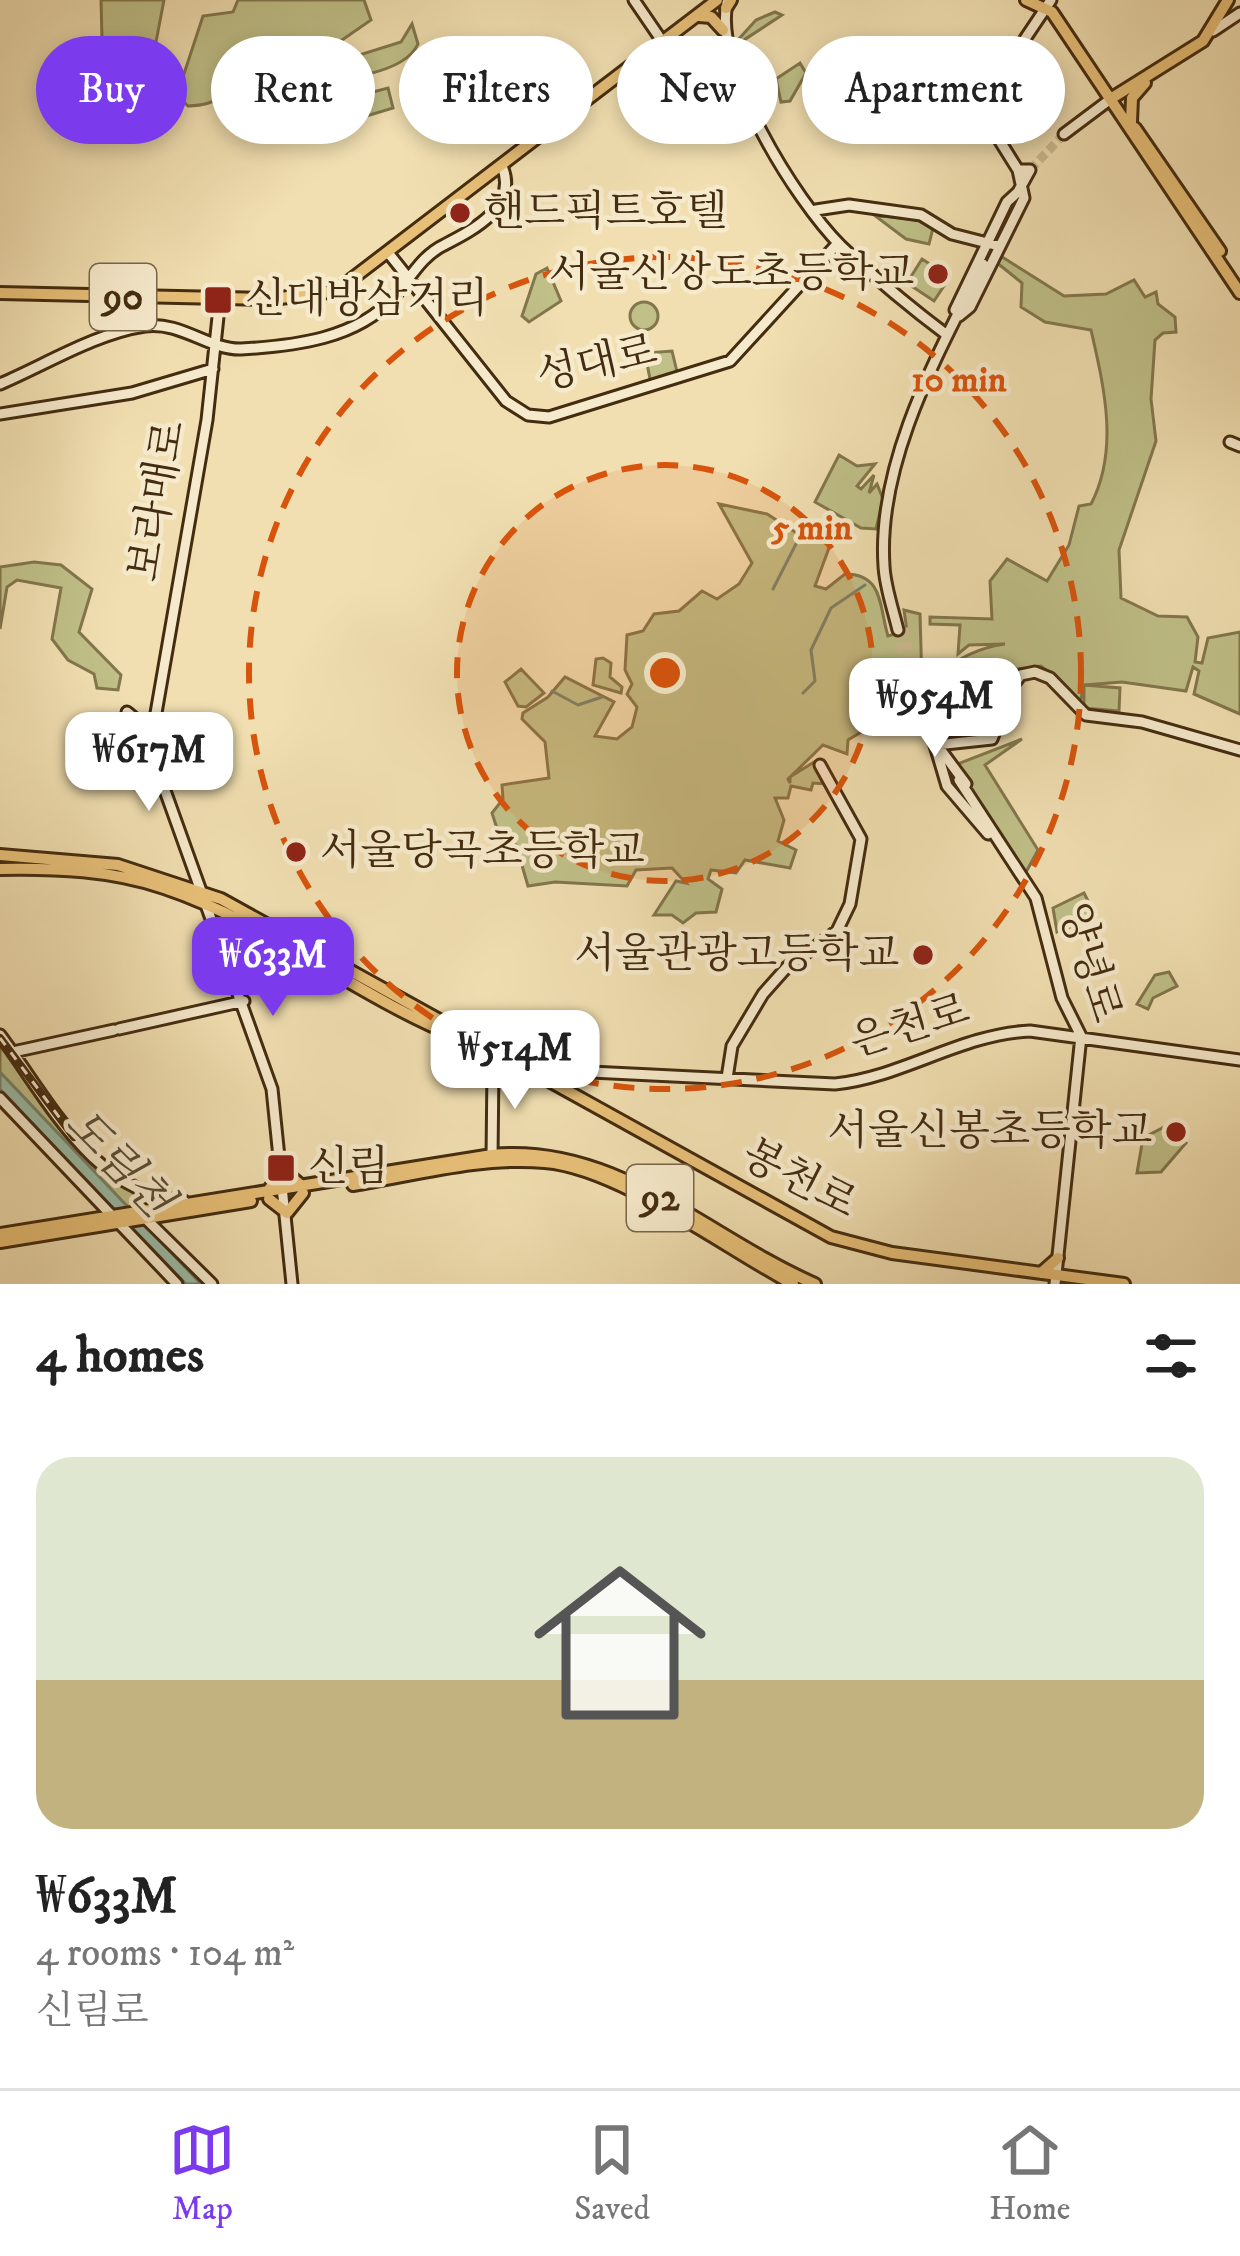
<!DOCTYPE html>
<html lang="en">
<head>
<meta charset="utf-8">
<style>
	:root { --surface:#fff; --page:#f6f6f6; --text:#222; --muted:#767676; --line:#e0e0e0; --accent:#7c3aed }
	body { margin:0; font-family:"IM FELL DW Pica","Noto Serif KR",serif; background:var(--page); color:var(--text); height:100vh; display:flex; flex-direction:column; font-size:45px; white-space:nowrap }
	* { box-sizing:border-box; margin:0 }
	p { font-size:39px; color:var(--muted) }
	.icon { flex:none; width:66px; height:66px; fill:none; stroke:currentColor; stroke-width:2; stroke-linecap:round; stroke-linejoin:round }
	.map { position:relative; height:1284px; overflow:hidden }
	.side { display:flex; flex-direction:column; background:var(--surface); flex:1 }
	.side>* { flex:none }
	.banner { position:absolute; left:36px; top:36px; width:1170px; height:108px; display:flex; gap:24px }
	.price { position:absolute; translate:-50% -102px; padding:0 27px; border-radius:24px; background:#fff; color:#222; font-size:39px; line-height:78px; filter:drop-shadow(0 3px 6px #0008) }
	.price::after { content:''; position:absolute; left:50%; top:72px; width:36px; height:27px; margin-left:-18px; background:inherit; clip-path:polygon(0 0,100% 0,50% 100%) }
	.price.on { background:var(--accent); color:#fff }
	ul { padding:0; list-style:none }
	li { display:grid; align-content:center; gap:24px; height:636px; padding:0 36px }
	li span { display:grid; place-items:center; height:372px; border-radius:36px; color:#555 }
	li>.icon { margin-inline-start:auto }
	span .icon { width:216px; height:216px; fill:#fffc; stroke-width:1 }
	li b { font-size:51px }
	h2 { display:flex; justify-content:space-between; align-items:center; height:144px; padding:0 36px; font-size:51px }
	.tag { padding:0 42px; border-radius:54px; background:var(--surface); box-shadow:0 6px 18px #0003; font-size:42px; line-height:108px }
	.tag.on { background:var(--accent); color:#fff }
	.dock { display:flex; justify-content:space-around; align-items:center; height:168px; border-top:3px solid var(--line); background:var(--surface); font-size:33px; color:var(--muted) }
	.dock a { display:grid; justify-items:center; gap:6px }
	.dock .on { color:var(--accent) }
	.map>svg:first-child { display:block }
</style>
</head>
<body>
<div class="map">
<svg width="1240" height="1284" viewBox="0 0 1240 1284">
	<rect width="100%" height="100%" fill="#f1dfb1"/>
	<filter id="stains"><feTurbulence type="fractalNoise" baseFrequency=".00167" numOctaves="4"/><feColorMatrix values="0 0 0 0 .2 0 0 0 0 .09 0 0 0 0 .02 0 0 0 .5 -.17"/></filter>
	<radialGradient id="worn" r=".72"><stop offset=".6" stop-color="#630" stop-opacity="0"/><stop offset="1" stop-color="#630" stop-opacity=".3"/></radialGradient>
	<path fill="#c0c088" stroke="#82764c" stroke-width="3" d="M101,0H164L156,42L125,40L129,51L116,48L118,39L102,38Z
		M238,0H364L371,20L342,40L350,58L401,42L412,24L418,44C398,88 280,79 240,90C216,96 218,105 188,106L176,95L155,96L156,87L181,83L203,16L233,12Z
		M775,12L782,15L744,40L753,68L747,72L736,42L756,20Z
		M97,51L150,57L140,110L103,100L94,84Z
		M800,63L806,73L790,101L781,102L776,79Z
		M388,88L393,108L350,121L352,115L342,100Z
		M874,215L917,220L933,228L929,244L906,239Z
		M999,255L1064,296L1106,294L1134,280L1145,297L1156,292L1158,304L1175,317L1176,332L1163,333L1155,340L1151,399L1156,441L1119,550L1121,598L1158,616L1187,617L1198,637L1195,662L1202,663L1208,638L1240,632V714L1194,694L1199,671L1193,667L1186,691L1122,682L1084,685L1120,688L1119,711L1084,708V686L1080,702H1075L1063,683L1041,666L1017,669L1000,690L958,678L947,687L945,715L950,695L961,683L991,688L1000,697L989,732L947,725L981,738L941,739L929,713V689H922L920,729L873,725L848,740L847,754L823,745L788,779L790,783V777L814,762L826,784L813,783L811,790L791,786L788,798H775L784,820L778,841L796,850L790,868L745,860L736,873L711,870L708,879L722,889L716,912L696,913L683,923L672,915H654L676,881L686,883L672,868L636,870L627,886L555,882L528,886L516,845L501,841L492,813L503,799L502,785L549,778L545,742L522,719L523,713L548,697L565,677L614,702L595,736L617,739L632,727L637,707L627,694L632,684L625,670L627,635L643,631L654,614L679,611L702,591L717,599L739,584L752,563L719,504L767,514L809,541L823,533L833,537L815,586L826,589L845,574C884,574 879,607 888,636L907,631L904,610L920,614L922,684C948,669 966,649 1005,644L969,645L958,654L960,625L930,624V617L992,619L990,581L1007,559L1047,581L1069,545L1079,506L1091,504C1120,449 1103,383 1091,330L1045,322L1021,307L1022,283L996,262Z
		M922,259L950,277L934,301L907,283Z
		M547,268L561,301L529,322L522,316L536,274Z
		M630 316a14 14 0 1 1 28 0a14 14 0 1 1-28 0Z
		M672,351L678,376L651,384L645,353Z
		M839,455L857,466L875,464L857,486L861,489L874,475L869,493L877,484L883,499L876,529L861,528L815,502Z
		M34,562L61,565L92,589L79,632L121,675L118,690L97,688L94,674L68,660L52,639L61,588L17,580L7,587L0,629V567Z
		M603,658L611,663L610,677L622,687L621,693L593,685L596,659Z
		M521,669L544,693L526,707L518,706L505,682Z
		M1022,739L985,765L1038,850L1025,874L955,765Z
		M1084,893L1096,917L1057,932L1053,908Z
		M1169,972L1177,986L1153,998L1148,1009L1137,1004L1155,975Z
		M0,1038L75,1136C79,1166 118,1185 144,1194L145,1220L210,1284H178L0,1096Z
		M1166,1126L1186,1143L1161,1172L1137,1173L1143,1138Z"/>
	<path fill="#9bbda8" stroke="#78836b" stroke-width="3" d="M0,1072L201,1284H186L21,1113L0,1089Z"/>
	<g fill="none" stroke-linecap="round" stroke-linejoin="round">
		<path stroke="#78836b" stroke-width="3" d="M773,589L798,540
			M552,691L578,705L602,697
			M803,693L815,681L811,650L831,608L865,585"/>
		<path stroke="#cebb91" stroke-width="9" stroke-dasharray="9 4.5" stroke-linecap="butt" d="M1030,170L1064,134
			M983,264L1002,226
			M904,628L916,688L931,727
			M898,630L914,711L934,750"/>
		<g stroke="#442c10" stroke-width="15">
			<path id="secondary" d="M634,0L662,41
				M727,3C713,68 795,200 841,246C874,277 911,308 947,335
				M1213,31L1240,13
				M1064,134L1112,98
				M1018,170H1030L1019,190
				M816,210L849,205L921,215L952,234L999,246
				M390,255L506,401L528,415L549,417L730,361L838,243
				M220,298L207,420L152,736L163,785L272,1089L292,1284
				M955,310L1007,202L1020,190
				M959,316L970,307L1024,198L1018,170L983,114L982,103L1051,0
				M0,384C45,365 96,333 145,326C181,321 209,350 241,349C294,346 357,339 394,297C410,279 421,256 444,245C473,230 519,207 502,166
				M0,414L132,393L213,369
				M1230,442L1240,446
				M898,630C893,609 885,587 884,566C877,462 938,354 983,264
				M127,712L150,731
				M928,722L947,786L988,834
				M936,745L992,739L1014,684L1021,675L1035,672L1050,678L1086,715L1142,722L1240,750
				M940,749L966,784
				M959,780L1036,898L1062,998L1081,1036L1055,1284
				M119,1029L244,1001
				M0,1035C50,1102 93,1193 184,1201
				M13,1052L114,1030
				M530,1069L835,1084C903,1077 961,1034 1030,1031L1240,1060
				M727,1078L732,1046L763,994L787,967L837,931L850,904L861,839L820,765
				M0,1098L177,1284
				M492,1158L493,1068
				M145,1218L212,1284"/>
		</g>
		<g stroke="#442c10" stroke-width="16">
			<path id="primary" d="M1026,0L1052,12L1240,293
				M726,8L731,0
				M699,16L711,17L723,30
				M1112,98L1203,41L1228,0
				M1131,122L1132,98L1145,83
				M1135,128L1220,251
				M0,293L272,299L336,291L717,0
				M0,855L118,865L221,899L831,1237L892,1253L1124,1284
				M0,869C56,868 111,870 164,888C269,923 357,997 460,1038
				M353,1185C415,1175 482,1156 545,1162C619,1168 725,1248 793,1284
				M268,1191L283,1170L302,1186
				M269,1199L287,1213L303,1193
				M0,1234L492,1155C617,1143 707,1237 815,1284
				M0,1242L251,1201
				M1041,1273L1058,1258"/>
		</g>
		<use href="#secondary" stroke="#f6eacc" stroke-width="9"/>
		<use href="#primary" stroke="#e8c078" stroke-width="10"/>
		<g stroke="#442c10" stroke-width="8">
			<path id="rail" d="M0,1038L74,1137"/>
		</g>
		<use href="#rail" stroke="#f6eacc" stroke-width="3" stroke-dasharray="9" stroke-linecap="butt"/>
	</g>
	<circle cx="665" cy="673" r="208" fill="#d8540c" fill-opacity=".12"/>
	<g fill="none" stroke="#d8540c" stroke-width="6" stroke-dasharray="21 15">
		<circle cx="665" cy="673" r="208"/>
		<circle cx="665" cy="673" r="416"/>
	</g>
	<g fill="#8f2418" stroke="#f6eacc" stroke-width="4.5">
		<circle cx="460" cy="213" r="12"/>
		<circle cx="938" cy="274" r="12"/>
		<rect x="203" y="285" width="30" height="30" rx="6"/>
		<circle cx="296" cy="852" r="12"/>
		<circle cx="923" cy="955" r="12"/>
		<circle cx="1176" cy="1132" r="12"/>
		<rect x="266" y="1153" width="30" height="30" rx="6"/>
	</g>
	<g text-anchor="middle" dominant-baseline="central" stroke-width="9" stroke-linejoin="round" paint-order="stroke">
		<g fill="#f6eacc" stroke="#796548" stroke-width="3">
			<rect x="90" y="264" width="66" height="66" rx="9"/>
			<rect x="627" y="1165" width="66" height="66" rx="9"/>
		</g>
		<g font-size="39" font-weight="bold" fill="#442c10">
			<text x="123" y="297">90</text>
			<text x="660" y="1198">92</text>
		</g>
		<g font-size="42" fill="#442c10" stroke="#f6eacc" text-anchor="start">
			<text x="484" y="213">핸드픽트호텔</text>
			<text x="914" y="274" text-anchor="end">서울신상도초등학교</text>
			<text x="245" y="300">신대방삼거리</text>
			<text x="320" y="852">서울당곡초등학교</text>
			<text x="899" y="955" text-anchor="end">서울관광고등학교</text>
			<text x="1152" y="1132" text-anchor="end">서울신봉초등학교</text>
			<text x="308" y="1168">신림</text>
		</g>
		<g font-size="42" fill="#442c10" stroke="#f6eacc">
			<text transform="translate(597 364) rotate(-13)">성대로</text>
			<text transform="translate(158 501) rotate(-80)">보라매로</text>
			<text transform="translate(1089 963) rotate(73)">양녕로</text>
			<text transform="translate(910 1027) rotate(-17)">은천로</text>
			<text transform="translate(799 1180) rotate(27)">봉천로</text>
		</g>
		<g font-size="45" font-style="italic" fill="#5a5036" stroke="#f6eacc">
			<text transform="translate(118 1163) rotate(46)">도림천</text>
		</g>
	</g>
	<circle cx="665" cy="673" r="18" fill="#d8540c" stroke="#f6eacc" stroke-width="6"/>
	<g font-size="36" text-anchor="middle" font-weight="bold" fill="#d8540c" stroke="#f6eacc" stroke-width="9" stroke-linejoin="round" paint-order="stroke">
		<text x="959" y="391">10 min</text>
		<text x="812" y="539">5 min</text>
	</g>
	<rect width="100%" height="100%" filter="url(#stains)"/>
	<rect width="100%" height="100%" fill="url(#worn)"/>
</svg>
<b class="price" style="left:935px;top:760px">₩954M</b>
<b class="price" style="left:149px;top:814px">₩617M</b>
<b class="price on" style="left:273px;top:1019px">₩633M</b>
<b class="price" style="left:515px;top:1112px">₩514M</b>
<div class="banner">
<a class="tag on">Buy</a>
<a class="tag">Rent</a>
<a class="tag">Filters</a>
<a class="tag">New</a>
<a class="tag">Apartment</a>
</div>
</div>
<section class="side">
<h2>4 homes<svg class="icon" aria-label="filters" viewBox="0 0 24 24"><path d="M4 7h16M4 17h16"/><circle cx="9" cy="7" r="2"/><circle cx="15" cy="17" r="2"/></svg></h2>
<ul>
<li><span style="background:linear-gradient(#dfe7d0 60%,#c2b280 0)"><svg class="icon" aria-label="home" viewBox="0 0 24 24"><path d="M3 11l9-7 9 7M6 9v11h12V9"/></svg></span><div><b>₩633M</b><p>4 rooms · 104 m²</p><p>신림로</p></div></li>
</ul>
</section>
<nav class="dock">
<a class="on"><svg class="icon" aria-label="map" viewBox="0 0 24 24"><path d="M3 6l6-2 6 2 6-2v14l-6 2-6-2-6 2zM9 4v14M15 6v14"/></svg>Map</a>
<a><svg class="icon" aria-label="saved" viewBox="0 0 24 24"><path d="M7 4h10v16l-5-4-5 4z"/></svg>Saved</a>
<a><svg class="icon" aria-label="home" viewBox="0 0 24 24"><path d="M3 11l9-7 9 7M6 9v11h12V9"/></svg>Home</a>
</nav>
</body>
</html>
